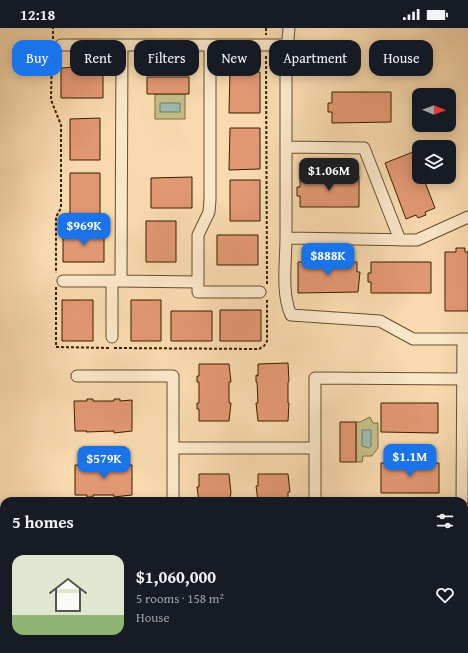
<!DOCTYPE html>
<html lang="en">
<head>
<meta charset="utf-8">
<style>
	:root { --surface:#171b24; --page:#242831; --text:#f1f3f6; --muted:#9ea1a6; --line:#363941; --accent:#1a73e8 }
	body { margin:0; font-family:"Gentium Book Plus",serif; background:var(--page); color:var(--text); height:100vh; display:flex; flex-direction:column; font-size:15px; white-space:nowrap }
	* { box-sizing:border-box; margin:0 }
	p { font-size:13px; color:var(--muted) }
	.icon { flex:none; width:22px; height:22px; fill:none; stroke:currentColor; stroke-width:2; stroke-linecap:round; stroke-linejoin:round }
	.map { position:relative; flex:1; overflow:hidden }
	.panel { position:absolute; left:0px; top:469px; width:468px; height:156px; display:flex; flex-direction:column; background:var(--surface); border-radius:12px 12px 0 0; box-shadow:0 2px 10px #0003 }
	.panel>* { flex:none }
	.banner { position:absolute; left:12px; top:12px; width:444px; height:36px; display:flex; gap:8px }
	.needle { width:26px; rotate:91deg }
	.buttons { position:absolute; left:412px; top:60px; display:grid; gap:8px }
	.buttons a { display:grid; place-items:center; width:44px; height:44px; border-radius:8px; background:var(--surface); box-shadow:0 2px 10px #0003; font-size:20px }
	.price { position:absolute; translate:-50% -34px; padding:0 9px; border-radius:8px; background:var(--accent); color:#fff; font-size:13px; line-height:26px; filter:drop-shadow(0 1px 2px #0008) }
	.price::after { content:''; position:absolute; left:50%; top:24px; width:12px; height:9px; margin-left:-6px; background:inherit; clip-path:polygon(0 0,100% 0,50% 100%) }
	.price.selected { background:#222; color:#fff }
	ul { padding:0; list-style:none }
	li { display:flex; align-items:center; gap:12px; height:100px; padding:0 12px }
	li+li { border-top:1px solid var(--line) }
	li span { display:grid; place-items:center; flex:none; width:112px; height:80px; border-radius:12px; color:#555 }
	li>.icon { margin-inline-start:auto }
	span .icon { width:48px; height:48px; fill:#fffc; stroke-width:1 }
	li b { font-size:17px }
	h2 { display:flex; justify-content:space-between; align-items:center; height:48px; padding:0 12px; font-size:17px }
	.chip { padding:0 14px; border-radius:12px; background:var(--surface); box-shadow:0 2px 10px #0003; font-size:14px; line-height:36px }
	.chip.selected { background:var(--accent); color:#fff }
	.status { display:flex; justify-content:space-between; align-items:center; height:28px; padding:0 20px; background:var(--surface); direction:ltr }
	.status svg { height:11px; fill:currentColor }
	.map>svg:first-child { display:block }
</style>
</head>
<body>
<div class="status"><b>12:18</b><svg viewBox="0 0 49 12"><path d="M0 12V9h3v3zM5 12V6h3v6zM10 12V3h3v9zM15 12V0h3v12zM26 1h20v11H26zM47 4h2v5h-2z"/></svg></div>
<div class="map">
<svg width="468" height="625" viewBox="0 0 468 625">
	<rect width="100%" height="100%" fill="#f8daae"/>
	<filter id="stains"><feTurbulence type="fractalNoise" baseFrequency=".005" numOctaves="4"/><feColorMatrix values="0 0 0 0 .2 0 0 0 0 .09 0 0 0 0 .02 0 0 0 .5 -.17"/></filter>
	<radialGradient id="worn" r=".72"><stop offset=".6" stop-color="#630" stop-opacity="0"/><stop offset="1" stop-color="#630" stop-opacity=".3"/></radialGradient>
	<path fill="#c3be86" stroke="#7e6e43" d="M155,66H185V91H155Z
		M370,389L373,395H378V420L372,428H363L362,434H356V394H360Z"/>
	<path fill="#9dbaae" stroke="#757c68" d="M160,75H180V84H160Z
		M362,402H371V418L369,420L362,418Z"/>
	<path fill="#e39874" stroke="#391f00" d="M78,39L103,40V70H61V40Z
		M230,43L260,44V85H229Z
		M147,49H189V66H147Z
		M332,64H391V94L332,95V84H328V75H332Z
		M100,90V132H70V91Z
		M230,100H260V141L229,142Z
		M413,124L419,140V149H423L435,180L425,184L426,187L418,190L416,187L406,191L385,135Z
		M70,145H100V187H70Z
		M359,148V179H300V168H297V159H300V149Z
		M192,149V180H151V150Z
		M230,152H260V193H230Z
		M146,193H176V234H146Z
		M63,204H104V234H63Z
		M217,207H258V237H217Z
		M456,220H465V224H468V283H445V224H456Z
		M298,234H357V244H360L358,264L298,265Z
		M371,234H431V265H371V254H368V245H371Z
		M62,272H93V313H62Z
		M131,272H161V313H131Z
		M220,282H261V313H220Z
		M171,283H212V313H171Z
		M288,335L289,353L288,354V375H289L288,393H258L256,375H258L257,354H256V347L258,348V336Z
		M199,336H229L231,354H229V375H231L229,393H199V381H197V375H199V354H197V348H199Z
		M87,371H93V373H114V371H120V373L132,372V403L114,405V403L86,404L87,403H75L74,373H87Z
		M381,375H438V405L381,404Z
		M340,394H356V434H340Z
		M86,435H93V437H114V435L132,437V467L114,469V467H93V469H87V467H75V437H86Z
		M381,435H439V465H381Z
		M199,446H229L231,465L229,473H199L197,459H199Z
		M258,446H288L290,464H288V473H258L256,458H258Z"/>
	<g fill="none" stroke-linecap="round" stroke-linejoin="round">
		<g stroke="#694e2c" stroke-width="13">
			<path id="minor" d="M61,17H122
				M210,18V172L209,184L198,207V254L121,253L122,17H289
				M286,119L364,120L400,212
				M468,189L417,212L286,210C286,234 281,265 291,287L380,293L413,311H468
				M286,210V33L289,0
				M63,253H121
				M112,253V309
				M198,254V264H260
				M77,348H173V473
				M173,420H315
				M315,473V350L462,351
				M462,473L463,311"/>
		</g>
		<path stroke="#391f00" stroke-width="2" stroke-dasharray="3 2" stroke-linecap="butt" d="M266,0V7
			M53,11V0
			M52,23L51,72L61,97V180L56,189V245
			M266,28L267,257
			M56,259V319L110,320
			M114,320L259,321L264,318L267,313V272"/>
		<use href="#minor" stroke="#fae7ca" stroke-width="11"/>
	</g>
	<rect width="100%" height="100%" filter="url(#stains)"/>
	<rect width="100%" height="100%" fill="url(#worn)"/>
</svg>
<div class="buttons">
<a><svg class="needle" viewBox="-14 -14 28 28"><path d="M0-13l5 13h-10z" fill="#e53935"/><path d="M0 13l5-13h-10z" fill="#9ea1a6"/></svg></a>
<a><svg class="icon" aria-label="layers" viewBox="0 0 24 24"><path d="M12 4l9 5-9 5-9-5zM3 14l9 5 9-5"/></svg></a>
</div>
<b class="price selected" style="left:329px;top:164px">$1.06M</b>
<b class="price" style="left:84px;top:219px">$969K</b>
<b class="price" style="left:328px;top:249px">$888K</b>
<b class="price" style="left:410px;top:450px">$1.1M</b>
<b class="price" style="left:104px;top:452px">$579K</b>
<div class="banner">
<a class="chip selected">Buy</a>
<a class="chip">Rent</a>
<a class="chip">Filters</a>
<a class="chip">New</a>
<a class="chip">Apartment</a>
<a class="chip">House</a>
</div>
<section class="panel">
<h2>5 homes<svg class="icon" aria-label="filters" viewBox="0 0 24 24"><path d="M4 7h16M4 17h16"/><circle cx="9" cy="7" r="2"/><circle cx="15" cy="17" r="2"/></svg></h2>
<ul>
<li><span style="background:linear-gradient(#dfe7d0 75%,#8fb573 0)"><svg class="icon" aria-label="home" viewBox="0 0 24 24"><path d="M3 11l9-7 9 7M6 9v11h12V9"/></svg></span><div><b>$1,060,000</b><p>5 rooms · 158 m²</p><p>House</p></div><svg class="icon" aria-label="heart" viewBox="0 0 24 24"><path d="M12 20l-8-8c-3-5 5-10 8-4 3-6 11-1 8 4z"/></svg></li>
</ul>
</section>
</div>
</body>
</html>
